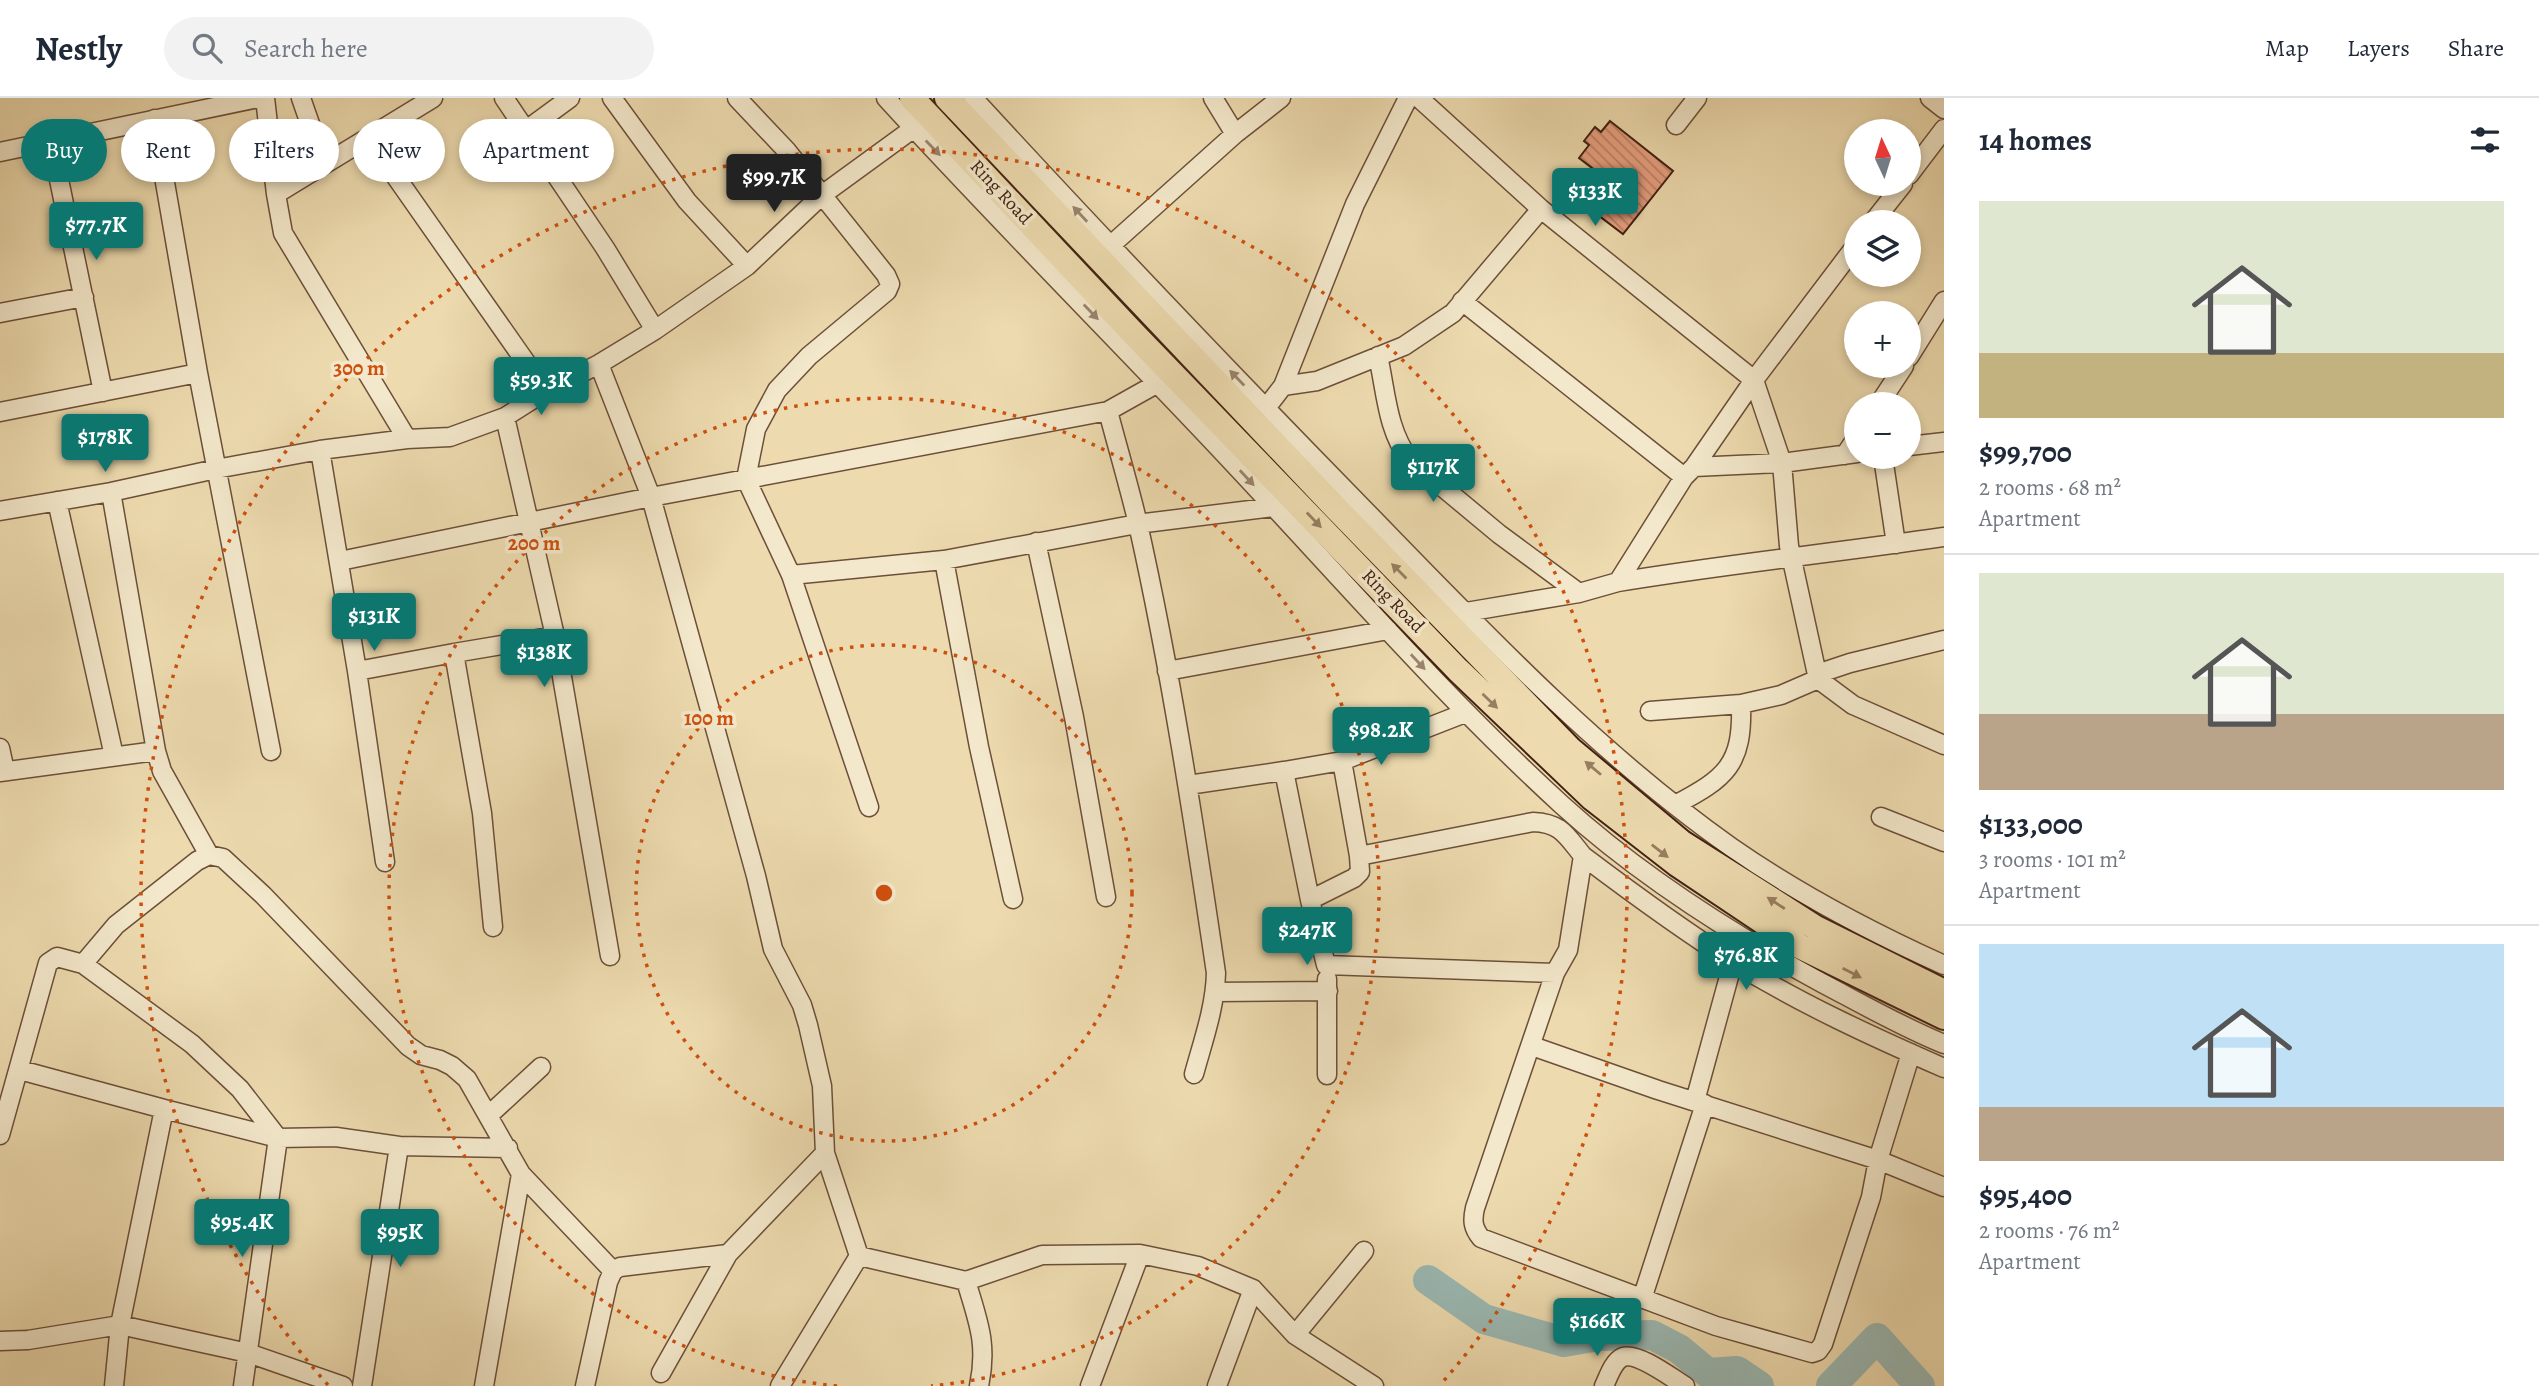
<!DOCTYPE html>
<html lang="en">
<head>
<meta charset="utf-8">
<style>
	:root { --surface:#fff; --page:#f2f2f3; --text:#1f2937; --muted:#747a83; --line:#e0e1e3; --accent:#0f766e }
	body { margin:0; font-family:Alegreya,serif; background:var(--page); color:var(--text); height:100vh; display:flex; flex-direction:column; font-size:26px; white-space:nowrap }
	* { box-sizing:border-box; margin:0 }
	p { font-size:23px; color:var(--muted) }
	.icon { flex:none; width:38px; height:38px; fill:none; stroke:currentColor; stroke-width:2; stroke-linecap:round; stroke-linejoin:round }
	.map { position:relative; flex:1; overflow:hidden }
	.side { display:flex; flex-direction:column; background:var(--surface); width:595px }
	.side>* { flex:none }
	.banner { position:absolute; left:21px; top:21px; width:665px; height:63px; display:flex; gap:14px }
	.needle { width:46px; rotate:356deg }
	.fabs { position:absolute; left:1844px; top:21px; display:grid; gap:14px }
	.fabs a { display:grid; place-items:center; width:77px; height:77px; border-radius:50%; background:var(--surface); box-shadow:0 4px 10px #0003; font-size:35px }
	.price { position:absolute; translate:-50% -60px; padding:0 16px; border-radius:7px; background:var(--accent); color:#fff; font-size:23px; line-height:46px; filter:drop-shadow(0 2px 4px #0008) }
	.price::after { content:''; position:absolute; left:50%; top:42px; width:21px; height:16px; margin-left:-10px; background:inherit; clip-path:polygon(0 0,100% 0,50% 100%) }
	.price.on { background:#222; color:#fff }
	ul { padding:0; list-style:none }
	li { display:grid; align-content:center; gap:14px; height:371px; padding:0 35px }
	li+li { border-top:2px solid var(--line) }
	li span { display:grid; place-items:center; height:217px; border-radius:0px; color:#555 }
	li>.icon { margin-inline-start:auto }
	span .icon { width:126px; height:126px; fill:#fffc; stroke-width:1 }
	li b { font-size:30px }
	h2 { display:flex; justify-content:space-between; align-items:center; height:84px; padding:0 35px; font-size:30px }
	.chip { padding:0 24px; border-radius:32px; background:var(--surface); box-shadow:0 4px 10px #0003; font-size:24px; line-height:63px }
	.chip.on { background:var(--accent); color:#fff }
	header { display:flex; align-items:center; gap:42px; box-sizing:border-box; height:98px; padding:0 35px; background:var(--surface); border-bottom:2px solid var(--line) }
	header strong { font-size:33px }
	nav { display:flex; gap:38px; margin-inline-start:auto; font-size:24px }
	.search { width:490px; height:63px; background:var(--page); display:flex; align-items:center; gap:18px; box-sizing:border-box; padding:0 24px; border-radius:38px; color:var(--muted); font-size:26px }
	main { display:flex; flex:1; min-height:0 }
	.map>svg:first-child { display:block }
</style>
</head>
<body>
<header>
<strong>Nestly</strong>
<div class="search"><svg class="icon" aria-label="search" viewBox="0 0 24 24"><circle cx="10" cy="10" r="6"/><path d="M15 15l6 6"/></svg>Search here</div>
<nav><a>Map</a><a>Layers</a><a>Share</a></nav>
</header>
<main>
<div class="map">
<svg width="1944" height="1288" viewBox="0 0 1944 1288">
	<defs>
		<pattern id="building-back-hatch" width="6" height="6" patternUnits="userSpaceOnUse" patternTransform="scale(1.75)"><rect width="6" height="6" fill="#e7a080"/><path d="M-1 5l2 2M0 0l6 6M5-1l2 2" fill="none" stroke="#bd8267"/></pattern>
	</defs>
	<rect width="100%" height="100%" fill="#eddbaf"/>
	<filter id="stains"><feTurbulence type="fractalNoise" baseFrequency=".00286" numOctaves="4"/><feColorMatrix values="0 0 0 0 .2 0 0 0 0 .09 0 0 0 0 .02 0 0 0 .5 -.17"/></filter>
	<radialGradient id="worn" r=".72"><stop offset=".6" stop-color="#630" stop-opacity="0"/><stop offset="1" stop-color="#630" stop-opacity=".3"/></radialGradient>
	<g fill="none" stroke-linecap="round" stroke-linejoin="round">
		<path stroke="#9bb9b3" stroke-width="30" d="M1428,1182L1484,1221L1564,1244L1599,1238L1652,1237L1679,1251L1708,1275L1737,1273L1759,1288
			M1831,1288L1877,1240L1920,1288"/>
	</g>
	<path fill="url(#building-back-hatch)" stroke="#422012" stroke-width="2" d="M1610,23L1673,73L1623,136L1594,114L1605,100L1595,92L1605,80L1579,60L1589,47L1584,43L1595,29L1601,34Z"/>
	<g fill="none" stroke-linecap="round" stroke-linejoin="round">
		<g stroke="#6d4f39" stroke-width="21">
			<path id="minor" d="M265,0L276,96L283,135L407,341
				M301,0L324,66
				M504,0L605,150L655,232
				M612,0L687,103L747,168
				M737,0L787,53L886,177L890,186L887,193L809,258L777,292L756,331L746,381L791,477
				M886,0C999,124 1118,242 1233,365C1341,480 1445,600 1562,707C1639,777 1730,835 1822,885C1862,906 1902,929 1944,946
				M973,0C1098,136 1225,269 1354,401C1472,522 1593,652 1731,749C1797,795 1871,834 1944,867
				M1213,0L1235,36
				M1419,0L1541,111L1754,282L1782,365L1694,369
				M1930,0L1944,11
				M154,21L198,275L271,653
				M1676,27L1697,0
				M525,33L570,0
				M368,39L546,293
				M51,43L103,294
				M0,54L258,0
				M1909,77L1944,31
				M276,96L433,0
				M1873,124L1903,86
				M1110,148L1235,36L1281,0
				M1462,203L1684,379
				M0,215L84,199
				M1378,258C1386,293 1387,333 1410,362L1499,436L1579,495
				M1909,259L1944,203
				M599,266L651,399L756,778L773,851L802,907L808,927L822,988L825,1055L859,1158L780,1288
				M1283,288L1317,283L1404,248L1453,215L1541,111
				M1879,306L1904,268
				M1266,310L1283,288L1355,106L1408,0
				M1108,313L1158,285
				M0,314L198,275
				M505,319L555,538L610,858
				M1909,348L1944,344
				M320,352L357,573L385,764
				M1845,357L1857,339
				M1883,359L1896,446
				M111,394L156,653
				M57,403L114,658
				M0,413L111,394L216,371L320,352L407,341L450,339L505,319L546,293L599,266L655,232L747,168L822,97L914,30
				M1036,444L1074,619L1106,799
				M944,462L979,649L1013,801
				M340,463L651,399L1108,313C1118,351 1129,388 1138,426C1171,574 1194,725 1216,875C1215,910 1203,943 1194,976
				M1618,484C1727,466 1835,455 1944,439
				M1466,514L1579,495L1618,484L1684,379L1694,369L1754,282L1857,146
				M1944,542L1850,565L1826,573L1818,581L1853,607L1944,647
				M454,555L555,538
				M357,573L454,555L482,715L493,829
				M1167,573L1388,532
				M1650,613L1741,606
				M0,650L5,673
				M1342,663L1359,758
				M1284,673L1342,663L1465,615
				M0,674L156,653L162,673L209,757L223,760L263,797L408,948L421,957L440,962L452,968L467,981L521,1076L613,1173
				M1188,687L1284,673L1310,802L1326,867L1555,875
				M1675,707C1726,680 1743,667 1741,606L1781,597L1818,581L1789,448L1782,365L1857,355
				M869,709L791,477L944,462L1137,426L1274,409
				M1881,719L1944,744
				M1583,758C1632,795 1682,832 1735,865C1801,906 1873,939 1944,970
				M1310,802L1354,780L1360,774L1359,758L1533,724C1561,725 1566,737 1583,758L1568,852L1555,875L1475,1110C1472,1123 1473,1130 1481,1140L1716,1228L1812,1255L1818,1253L1823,1246L1871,1099L1878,1062L1911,955
				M83,866L116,827L197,763L209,757
				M1215,894L1328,893
				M1532,948L1658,992L1878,1062L1944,1089
				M20,972L164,1011
				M1327,977V881
				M1695,1003L1733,864
				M489,1017L541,969
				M0,1037L48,865L57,859L83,866L192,946L240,991L278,1040L243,1288
				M859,1158L966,1183L1042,1157L1140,1156L1198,1168L1253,1191L1295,1237L1374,1288
				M966,1183C978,1223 988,1246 979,1288
				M1642,1201L1705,1006
				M1295,1237L1364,1153
				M0,1243L28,1242L120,1227L248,1255L343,1288
				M661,1275L728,1156
				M114,1288L120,1227L164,1011L278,1040L336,1039L399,1048L508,1050
				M362,1288L399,1048
				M484,1288L521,1076
				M585,1288L608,1184L613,1173L620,1169L728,1156L825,1055
				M1090,1288L1140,1156
				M1217,1288L1253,1191
				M1604,1288C1608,1280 1613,1263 1623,1259C1638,1254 1672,1280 1685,1288"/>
		</g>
		<g stroke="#422012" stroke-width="28">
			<path id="highway" d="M912,0L1133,235L1458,572L1592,700L1677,766L1801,849L1944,919
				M947,0L1332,406L1571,652L1681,744L1816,830L1944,894"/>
		</g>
		<use href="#minor" stroke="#f3e8cb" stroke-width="18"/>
		<use href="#highway" stroke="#eddbaf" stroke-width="24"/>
	</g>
	<defs><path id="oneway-solid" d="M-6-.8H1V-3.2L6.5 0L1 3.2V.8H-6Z" transform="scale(1.75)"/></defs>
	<g fill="#9a846e">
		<use href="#oneway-solid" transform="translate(933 50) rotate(46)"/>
		<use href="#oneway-solid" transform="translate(1080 116) rotate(-133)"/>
		<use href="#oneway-solid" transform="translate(1091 214) rotate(46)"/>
		<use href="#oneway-solid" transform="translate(1237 280) rotate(-134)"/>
		<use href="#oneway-solid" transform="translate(1247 380) rotate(47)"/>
		<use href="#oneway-solid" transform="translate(1418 564) rotate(47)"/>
	</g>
	<g fill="#987e60">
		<use href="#oneway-solid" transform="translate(1314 422) rotate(46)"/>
		<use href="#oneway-solid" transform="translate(1399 473) rotate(-135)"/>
		<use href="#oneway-solid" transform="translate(1490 603) rotate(44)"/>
		<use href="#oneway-solid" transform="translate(1593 670) rotate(-140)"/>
		<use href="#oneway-solid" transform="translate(1660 753) rotate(38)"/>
		<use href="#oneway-solid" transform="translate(1776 805) rotate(-147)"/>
		<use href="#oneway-solid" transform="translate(1852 875) rotate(27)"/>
	</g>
	<g fill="none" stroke="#cf500d" stroke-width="3.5" stroke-dasharray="3.5 7">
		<circle cx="884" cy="795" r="248"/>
		<path d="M837 1288A495 495 0 1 1 931 1288"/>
		<path d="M328 1287A743 743 0 1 1 1440 1287"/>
	</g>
	<g text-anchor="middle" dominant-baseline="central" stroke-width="7" stroke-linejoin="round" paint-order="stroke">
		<g font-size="19" fill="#422012" stroke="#f3e8cb">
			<text transform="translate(1001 94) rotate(47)">Ring Road</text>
			<text transform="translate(1393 503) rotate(46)">Ring Road</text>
		</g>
	</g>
	<circle cx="884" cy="795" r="10" fill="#cf500d" stroke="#f3e8cb" stroke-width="3.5"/>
	<g font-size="21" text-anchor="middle" font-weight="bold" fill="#cf500d" stroke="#f3e8cb" stroke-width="7" stroke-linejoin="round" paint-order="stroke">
		<text x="359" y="277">300 m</text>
		<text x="534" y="452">200 m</text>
		<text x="709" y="627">100 m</text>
	</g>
	<rect width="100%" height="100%" filter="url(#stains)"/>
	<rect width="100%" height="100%" fill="url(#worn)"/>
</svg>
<div class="fabs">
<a><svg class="needle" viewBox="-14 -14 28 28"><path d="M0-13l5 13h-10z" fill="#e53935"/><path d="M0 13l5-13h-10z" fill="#747a83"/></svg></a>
<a><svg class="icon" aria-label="layers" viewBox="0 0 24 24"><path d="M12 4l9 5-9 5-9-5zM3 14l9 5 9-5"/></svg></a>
<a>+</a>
<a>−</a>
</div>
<b class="price on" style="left:774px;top:116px">$99.7K</b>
<b class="price" style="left:1595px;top:130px">$133K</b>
<b class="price" style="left:96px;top:164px">$77.7K</b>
<b class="price" style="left:541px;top:319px">$59.3K</b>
<b class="price" style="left:105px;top:376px">$178K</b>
<b class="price" style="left:1433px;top:406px">$117K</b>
<b class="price" style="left:374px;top:555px">$131K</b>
<b class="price" style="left:544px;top:591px">$138K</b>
<b class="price" style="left:1381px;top:669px">$98.2K</b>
<b class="price" style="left:1307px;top:869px">$247K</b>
<b class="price" style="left:1746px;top:894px">$76.8K</b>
<b class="price" style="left:242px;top:1161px">$95.4K</b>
<b class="price" style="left:400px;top:1171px">$95K</b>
<b class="price" style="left:1597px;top:1260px">$166K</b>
<div class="banner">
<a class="chip on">Buy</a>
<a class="chip">Rent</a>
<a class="chip">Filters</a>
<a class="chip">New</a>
<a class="chip">Apartment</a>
</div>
</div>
<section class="side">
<h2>14 homes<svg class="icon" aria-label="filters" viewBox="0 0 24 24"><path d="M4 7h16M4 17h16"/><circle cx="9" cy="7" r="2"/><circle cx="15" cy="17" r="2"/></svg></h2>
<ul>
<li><span style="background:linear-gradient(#dfe7d0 70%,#c2b280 0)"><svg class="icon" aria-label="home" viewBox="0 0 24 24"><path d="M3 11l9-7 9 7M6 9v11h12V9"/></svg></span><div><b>$99,700</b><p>2 rooms · 68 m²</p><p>Apartment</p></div></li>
<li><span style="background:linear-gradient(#dfe7d0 65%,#b9a48a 0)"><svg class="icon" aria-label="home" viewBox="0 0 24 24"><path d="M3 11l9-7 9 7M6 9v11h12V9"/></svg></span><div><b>$133,000</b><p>3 rooms · 101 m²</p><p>Apartment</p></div></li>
<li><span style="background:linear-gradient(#bfe0f5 75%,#b9a48a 0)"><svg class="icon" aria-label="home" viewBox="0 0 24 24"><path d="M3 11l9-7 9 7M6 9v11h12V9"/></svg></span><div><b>$95,400</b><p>2 rooms · 76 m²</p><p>Apartment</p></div></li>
</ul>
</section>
</main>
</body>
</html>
